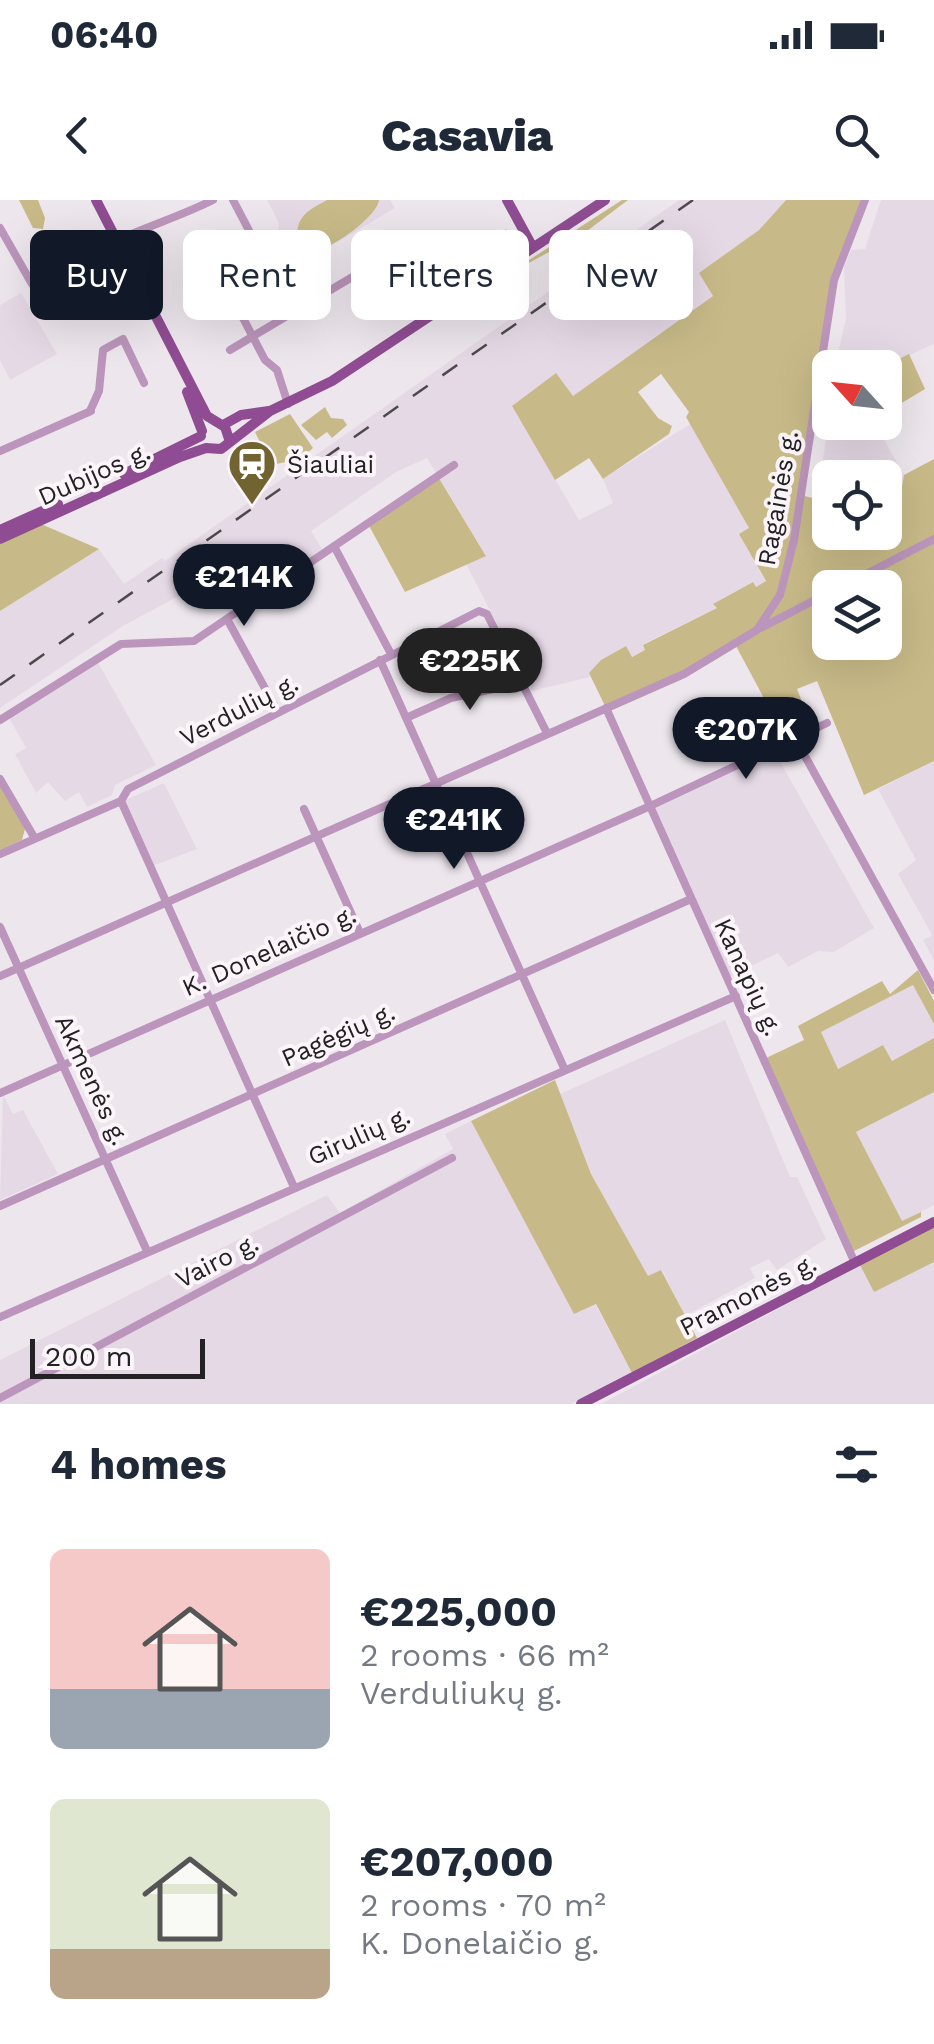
<!DOCTYPE html>
<html lang="en">
<head>
<meta charset="utf-8">
<style>
	:root { --surface:#fff; --page:#f2f2f3; --text:#1f2937; --muted:#747a83; --accent:#111827 }
	body { margin:0; font-family:"Work Sans",sans-serif; background:var(--page); color:var(--text); height:100vh; display:flex; flex-direction:column; font-size:38px; white-space:nowrap }
	* { box-sizing:border-box; margin:0 }
	p { font-size:32px; color:var(--muted) }
	.icon { flex:none; width:55px; height:55px; fill:none; stroke:currentColor; stroke-width:2; stroke-linecap:round; stroke-linejoin:round }
	.map { position:relative; height:1204px; overflow:hidden }
	.drawer { display:flex; flex-direction:column; background:var(--surface); flex:1 }
	.drawer>* { flex:none }
	.banner { position:absolute; left:30px; top:30px; width:875px; height:90px; display:flex; gap:20px }
	.needle { width:65px; rotate:297deg }
	.tools { position:absolute; left:812px; top:150px; display:grid; gap:20px }
	.tools a { display:grid; place-items:center; width:90px; height:90px; border-radius:15px; background:var(--surface); box-shadow:0 10px 40px #0002; font-size:50px }
	.scale { position:absolute; left:30px; bottom:25px; width:175px; box-sizing:border-box; padding-left:10px; border:5px solid #232123; border-top:0; font-size:28px; line-height:35px; white-space:nowrap; color:#232123; -webkit-text-stroke:8px #fbf5fa; paint-order:stroke }
	.price { position:absolute; translate:-50% -85px; padding:0 22px; border-radius:35px; background:var(--accent); color:#fff; font-size:32px; line-height:65px; filter:drop-shadow(0 2px 5px #0008) }
	.price::after { content:''; position:absolute; left:50%; top:60px; width:30px; height:22px; margin-left:-15px; background:inherit; clip-path:polygon(0 0,100% 0,50% 100%) }
	.price.current { background:#222; color:#fff }
	ul { padding:0; list-style:none }
	li { display:flex; align-items:center; gap:30px; height:250px; padding:0 50px }
	li span { display:grid; place-items:center; flex:none; width:280px; height:200px; border-radius:15px; color:#555 }
	li>.icon { margin-inline-start:auto }
	span .icon { width:120px; height:120px; fill:#fffc; stroke-width:1 }
	li b { font-size:42px }
	h2 { display:flex; justify-content:space-between; align-items:center; height:120px; padding:0 50px; font-size:42px }
	.pill { padding:0 35px; border-radius:15px; background:var(--surface); box-shadow:0 10px 40px #0002; font-size:35px; line-height:90px }
	.pill.current { background:var(--accent); color:#fff }
	.status { display:flex; justify-content:space-between; align-items:center; height:70px; padding:0 50px; background:var(--surface); direction:ltr }
	.status svg { height:28px; fill:currentColor }
	header { display:flex; justify-content:space-between; align-items:center; height:130px; padding:0 50px; background:var(--surface); font-size:45px; font-weight:800 }
	.map>svg:first-child { display:block }
</style>
</head>
<body>
<div class="status"><b>06:40</b><svg viewBox="0 0 49 12"><path d="M0 12V9h3v3zM5 12V6h3v6zM10 12V3h3v9zM15 12V0h3v12zM26 1h20v11H26zM47 4h2v5h-2z"/></svg></div>
<header><svg class="icon" aria-label="back" viewBox="0 0 24 24"><path d="M15 5l-7 7 7 7"/></svg>Casavia<svg class="icon" aria-label="search" viewBox="0 0 24 24"><circle cx="10" cy="10" r="6"/><path d="M15 15l6 6"/></svg></header>
<div class="map">
<svg width="934" height="1204" viewBox="0 0 934 1204">
	<rect width="100%" height="100%" fill="#ede7ed"/>
	<path fill="#e5d9e5" d="M267,0H390L395,8L292,69L277,41L279,23Z
		M679,0H786L759,30L700,73L713,96L573,197L512,206L579,320L613,303L603,279L690,224L741,310L749,329L740,335L766,382L756,387L752,382L714,404L717,408L643,444L645,450L631,457L625,446L589,473L590,477L532,491L465,362L486,355L427,258L396,272L311,331L322,349L241,404L226,381L253,364L197,386L123,426L0,508V411L99,349L124,384L162,358L165,361Z
		M881,0H934V144L883,167H835L846,118L844,67L851,50L865,49Z
		M21,93L57,154L10,180L0,160V105Z
		M830,211V222L875,223L904,275L897,315L885,313V278H830V302L817,300Z
		M96,459L156,565L115,585L112,595L87,607L79,592L65,601L48,582L36,593L15,554L26,548L8,516Z
		M773,549L874,728L834,752L818,751L788,767L778,753L727,778L648,607Z
		M934,561V761L923,740L932,735L898,674L916,660L878,589Z
		M164,583L197,649L150,667L121,602Z
		M913,785L934,824V838L892,861L883,845L838,869L820,832Z
		M725,820L790,977H797L826,1039L777,1070L769,1059L750,1068L755,1078L685,1116L662,1070L648,1077L591,974L560,894Z
		M934,892V1005L902,1022L856,932Z
		M3,895L13,914L23,910L58,974L0,1000Z
		M471,921L575,1114L595,1104L632,1173L571,1204H0V1160L327,995L340,1013L453,949L445,934Z
		M934,1062V1204H601L860,1065L911,1073Z"/>
	<path fill="#c8ba88" fill-rule="evenodd" d="M19,0H38L45,18L43,29L33,28Z
		M327,0H379C378,15 335,47 319,49C311,51 303,45 297,41C296,16 307,11 327,0Z
		M622,0H628L583,34L506,75Z
		M786,0H865L834,80L800,295L830,302V332H885V313L897,315L904,275L934,259V561L864,595L817,481L797,489L813,528L788,543L736,446L606,508L589,473L601,460L626,446L632,457L645,450L643,445L717,408L713,404L753,382L756,387L766,381L739,334L749,328L686,217L689,212L661,174L638,192L658,218L672,226L669,234L603,279L589,258L555,280L512,206L556,173L573,196L713,96L699,73L759,30ZM830,388H885V442H830Z
		M506,29L514,41L446,86L438,74Z
		M909,154L925,189L885,213L883,167Z
		M325,207L331,218L343,219L347,225L332,238L327,232L316,240L301,225Z
		M290,214L313,248L294,265L291,261L271,265L255,232Z
		M437,275L486,356L405,392L367,322Z
		M41,324L99,349L0,411V344Z
		M0,583L25,629L22,640L0,650Z
		M918,770L934,801V824L913,785L821,832L838,869L883,845L892,861L934,838V892L856,932L902,1021L921,1012V1017L850,1053L764,859L804,840L798,826L882,781L890,794Z
		M555,880L591,974L648,1076L661,1070L697,1138L632,1173L596,1104L574,1114L471,921Z
		M934,1027V1062L874,1092L860,1065Z"/>
	<g fill="none" stroke-linecap="round" stroke-linejoin="round">
		<path stroke="#bb95bb" stroke-width="8" d="M233,0L254,40
			M0,28L32,84
			M109,44C144,27 177,18 213,0
			M223,80L265,160L277,170L288,204
			M230,150L416,39
			M90,211L99,191L103,150L123,139L144,183
			M0,251L91,211
			M334,346L391,454
			M839,388L934,339
			M227,419L278,512
			M761,428L830,392
			M380,460L564,868
			M606,508L855,1063
			M406,518L451,498L522,483
			M0,520L121,444L194,441L454,265
			M795,538L934,790
			M0,579L34,637
			M121,601L294,987
			M304,609L360,733
			M0,654L121,601L128,589L479,411L487,414L547,533
			M0,727L147,1051
			M0,776L684,474L757,430L780,395L794,340L834,80L865,0
			M0,893L648,607L827,523
			M0,1006L691,699
			M0,1117L736,796
			M0,1198L452,958"/>
		<path stroke="#8f4c92" stroke-width="10" d="M96,0L207,216L225,227L229,239
			M507,0L532,46
			M187,192L202,231
			M223,225L241,215L269,211
			M124,274L201,236
			M0,330L58,304
			M0,339L180,257L206,248L221,249L270,211L332,181L605,0
			M581,1204L934,1022"/>
		<path stroke="#4c494c" stroke-width="2.5" stroke-dasharray="18 18" stroke-linecap="butt" d="M0,485L693,0"/>
	</g>
	<defs>
		<g id="station-pin" transform="scale(2.5)"><path d="M0 17L-7.5 6A9.5 9.5 0 1 1 7.5 6Z" fill="#726431" stroke="#fbf5fa"/><path d="M-3-6H3Q5-6 5-4V2Q5 4 3 4L4.5 6H3L1.5 4h-3L-3 6H-4.5L-3 4Q-5 4-5 2V-4Q-5-6-3-6ZM-3.5-4v3h7v-3ZM-3.5 1v1.5H-2V1ZM2 1v1.5H3.5V1Z" fill="#fff"/></g>
	</defs>
	<g fill-rule="evenodd">
		<use href="#station-pin" x="252" y="264"/>
	</g>
	<g text-anchor="middle" dominant-baseline="central" stroke-width="8" stroke-linejoin="round" paint-order="stroke">
		<g font-size="25" fill="#232123" stroke="#fbf5fa" text-anchor="start">
			<text x="287" y="264">Šiauliai</text>
		</g>
		<g font-size="25" fill="#232123" stroke="#fbf5fa">
			<text transform="translate(94 274) rotate(-24)">Dubijos g.</text>
			<text transform="translate(778 298) rotate(-80)">Ragainės g.</text>
			<text transform="translate(239 510) rotate(-27)">Verdulių g.</text>
			<text transform="translate(269 751) rotate(-24)">K. Donelaičio g.</text>
			<text transform="translate(748 777) rotate(65)">Kanapių g.</text>
			<text transform="translate(338 835) rotate(-24)">Pagėgių g.</text>
			<text transform="translate(92 880) rotate(65)">Akmenės g.</text>
			<text transform="translate(359 936) rotate(-24)">Girulių g.</text>
			<text transform="translate(217 1061) rotate(-27)">Vairo g.</text>
			<text transform="translate(748 1095) rotate(-27)">Pramonės g.</text>
		</g>
	</g>
</svg>
<div class="tools">
<a><svg class="needle" viewBox="-14 -14 28 28"><path d="M0-13l5 13h-10z" fill="#e53935"/><path d="M0 13l5-13h-10z" fill="#747a83"/></svg></a>
<a><svg class="icon" aria-label="locate" viewBox="0 0 24 24"><circle cx="12" cy="12" r="6"/><path d="M12 2v4M12 18v4M2 12h4M18 12h4"/></svg></a>
<a><svg class="icon" aria-label="layers" viewBox="0 0 24 24"><path d="M12 4l9 5-9 5-9-5zM3 14l9 5 9-5"/></svg></a>
</div>
<div class="scale">200 m</div>
<b class="price" style="left:244px;top:429px">€214K</b>
<b class="price current" style="left:470px;top:513px">€225K</b>
<b class="price" style="left:746px;top:582px">€207K</b>
<b class="price" style="left:454px;top:672px">€241K</b>
<div class="banner">
<a class="pill current">Buy</a>
<a class="pill">Rent</a>
<a class="pill">Filters</a>
<a class="pill">New</a>
</div>
</div>
<section class="drawer">
<h2>4 homes<svg class="icon" aria-label="filters" viewBox="0 0 24 24"><path d="M4 7h16M4 17h16"/><circle cx="9" cy="7" r="2"/><circle cx="15" cy="17" r="2"/></svg></h2>
<ul>
<li><span style="background:linear-gradient(#f6c9c9 70%,#9aa5b1 0)"><svg class="icon" aria-label="home" viewBox="0 0 24 24"><path d="M3 11l9-7 9 7M6 9v11h12V9"/></svg></span><div><b>€225,000</b><p>2 rooms · 66 m²</p><p>Verduliukų g.</p></div></li>
<li><span style="background:linear-gradient(#dfe7d0 75%,#b9a48a 0)"><svg class="icon" aria-label="home" viewBox="0 0 24 24"><path d="M3 11l9-7 9 7M6 9v11h12V9"/></svg></span><div><b>€207,000</b><p>2 rooms · 70 m²</p><p>K. Donelaičio g.</p></div></li>
</ul>
</section>
</body>
</html>
